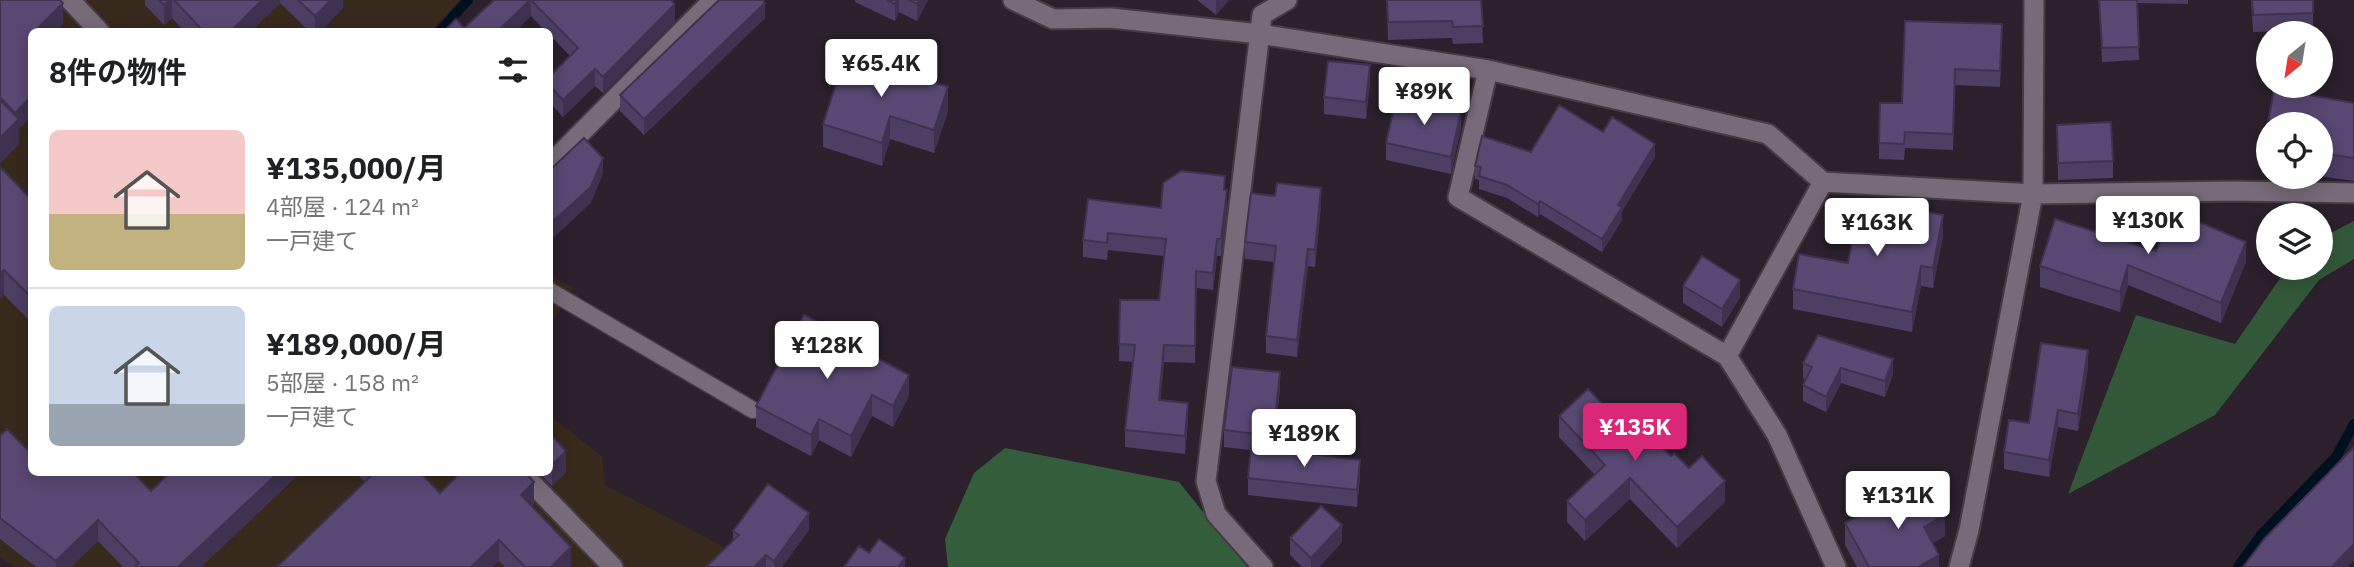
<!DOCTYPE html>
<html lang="ja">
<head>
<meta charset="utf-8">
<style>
	:root { --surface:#fff; --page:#f6f6f6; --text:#202124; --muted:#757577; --line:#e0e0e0; --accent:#db2777 }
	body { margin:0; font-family:"IBM Plex Sans","Noto Sans JP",sans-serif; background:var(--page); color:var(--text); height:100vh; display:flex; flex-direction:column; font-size:26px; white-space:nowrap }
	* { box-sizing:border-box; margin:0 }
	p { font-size:23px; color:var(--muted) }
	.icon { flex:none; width:38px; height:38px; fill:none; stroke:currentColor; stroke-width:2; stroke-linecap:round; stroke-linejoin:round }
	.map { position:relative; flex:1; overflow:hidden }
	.sheet { position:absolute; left:28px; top:28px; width:525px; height:448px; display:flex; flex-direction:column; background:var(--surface); border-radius:10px; box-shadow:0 4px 18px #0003 }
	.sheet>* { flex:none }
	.needle { width:46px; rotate:210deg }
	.tools { position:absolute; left:2256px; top:21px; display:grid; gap:14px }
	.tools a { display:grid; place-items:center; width:77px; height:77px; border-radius:50%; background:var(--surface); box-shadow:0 4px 18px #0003; font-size:35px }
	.price { position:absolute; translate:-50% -60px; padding:0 16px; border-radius:7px; background:#fff; color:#222; font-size:23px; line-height:46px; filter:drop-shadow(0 2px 4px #0008) }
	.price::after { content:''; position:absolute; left:50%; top:42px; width:21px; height:16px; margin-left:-10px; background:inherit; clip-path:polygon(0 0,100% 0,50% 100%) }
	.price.on { background:var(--accent); color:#fff }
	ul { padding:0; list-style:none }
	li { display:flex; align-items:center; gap:21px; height:175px; padding:0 21px }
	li+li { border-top:2px solid var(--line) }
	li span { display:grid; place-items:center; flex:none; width:196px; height:140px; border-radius:10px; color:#555 }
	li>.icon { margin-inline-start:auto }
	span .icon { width:84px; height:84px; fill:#fffc; stroke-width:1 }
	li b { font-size:30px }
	h2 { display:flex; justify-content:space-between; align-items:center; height:84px; padding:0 21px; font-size:30px }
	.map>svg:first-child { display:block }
</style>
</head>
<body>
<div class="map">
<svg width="2354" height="567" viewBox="0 0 2354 567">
	<rect width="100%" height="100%" fill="#2b202c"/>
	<path fill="#37291c" d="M0,0H460L431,31L32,32V472H550V416L602,456L605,485L719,544L744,567H15L0,557Z
		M550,275L573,288L550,326Z"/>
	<path fill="#335839" d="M2354,221V259L2319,280L2215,415L2068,494L2136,315L2235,344L2287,268H2320L2321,238Z"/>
	<path fill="#345d3b" d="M1005,448L1179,482L1247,567H948L945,539L974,473Z"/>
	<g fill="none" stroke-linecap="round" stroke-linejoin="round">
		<path stroke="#00101e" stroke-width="10" d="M439,32L468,0
			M2238,567L2261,535L2336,457L2354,424"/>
		<g stroke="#443b45" stroke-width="19">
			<path id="service" d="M550,291L753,410"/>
		</g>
		<g stroke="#443b45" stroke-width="23">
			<path id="minor" d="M70,0L100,32
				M1013,0L1053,19L1111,18L1260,34L1488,70L1768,134L1823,182L2033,194L2235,191L2354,193
				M1488,70L1458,197L1727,356L1777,435L1836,567
				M550,164L713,0
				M1727,356L1823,182
				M521,472L613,567
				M1263,567L1216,514L1206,481L1262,15L1287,0
				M1959,567L1969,530L2033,194L2034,0"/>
		</g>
		<use href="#service" stroke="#786b79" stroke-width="16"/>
		<use href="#minor" stroke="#786b79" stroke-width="19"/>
	</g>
	<path fill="#4d3e63" d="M0,0L63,24L56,32H32L19,129V144L0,163Z
		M145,0H343V8L320,32H310L280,3L250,32H185L172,18L164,25L145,5Z
		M494,0H671L675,21L603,93L595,86L563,117L550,103V76L570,56L550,35V32H546L531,16L464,28Z
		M855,0H928L917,21L899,12L895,21L855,2Z
		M1197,0H1229L1216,15Z
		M1387,0H1481L1483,43L1453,44L1452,38L1388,40Z
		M2099,0H2188V4L2137,3L2139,60L2102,62Z
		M2251,0H2313V30L2253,32Z
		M765,18L644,135L620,111V95Z
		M1905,21L2002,40L2000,87L1955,85L1953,150L1905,148L1904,160L1879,159V143L1902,103Z
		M846,53L948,111L934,153L890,139L882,166L823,147V124Z
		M1370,82L1366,119L1324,114V97Z
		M2274,89L2354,103V181L2320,176V124H2268V169H2264V145Z
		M2057,125L2113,161V178L2058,180Z
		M1461,128L1451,174L1386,160V143Z
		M1603,132L1655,157L1622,211V220L1602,252L1540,214L1538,217L1507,198L1479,189V180L1475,179V166Z
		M0,167L32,200V323L4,295Z
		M1225,190L1227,207L1221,256H1217L1213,290L1196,288L1195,363L1164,362L1160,400L1188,420L1185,454L1125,447V430L1133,362L1119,361L1120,300H1159L1164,256L1108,250L1107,260L1083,257V240L1161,208Z
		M1321,205L1315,267L1308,266L1297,357L1266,353V336L1274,262L1245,259V242Z
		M1943,236L1933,288L1921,286L1912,332L1793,309V289L1848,263Z
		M2156,251L2246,262L2221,323L2128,285L2120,312L2040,287V266Z
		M1683,286L1740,297L1722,327L1683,303Z
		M845,341L909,396L893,427L872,416L851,457L819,440L811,456L756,427V406Z
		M1803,363L1893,374L1885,397L1841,383L1826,412L1803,401V385L1806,380L1803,378Z
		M2088,367L2078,431L2058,427L2049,477L2004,469V452L2029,423Z
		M1280,389L1273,450L1360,477L1357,507L1248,495V478L1251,450L1224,447V430Z
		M1612,414L1689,468L1725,502L1677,548L1630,499L1585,541L1567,522V501L1595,475L1559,437V416Z
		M550,434L566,472L552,486L538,472H550Z
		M0,436L32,472L151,491L170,472H301L201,567H123L98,541L71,567H36L0,539Z
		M355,472H420L440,493L534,503L532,506L571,567H505L499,561L365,482Z
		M1895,501L1945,536L1933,543L1939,567H1857L1845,545V523Z
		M809,530L782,567H706L733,541V531Z
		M1290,538L1342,542L1319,567H1302L1290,555Z"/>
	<path fill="#3e3250" d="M170,0H172V18L164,25V5Z
		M262,0H280V3L250,32H230Z
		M331,0H343V8L320,32H315V16Z
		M530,0L531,16L515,32H497Z
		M897,0H899V12L895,21V4Z
		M919,0H928L917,21V4Z
		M1216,0H1229L1216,15Z
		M63,3V24L56,32H37V29Z
		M765,3V18L644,135V119Z
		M675,4V21L603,93V77Z
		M1370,65V82L1366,119V102Z
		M595,69V86L563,117V100Z
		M948,87V111L934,153V130Z
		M32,96V117L19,129V144L0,163V138L15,123V113Z
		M1461,111V128L1451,174V157Z
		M890,116V139L882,166V143Z
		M1655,144V157L1622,211V220L1602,252V239L1618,205Z
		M603,158V174L591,203L550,241V224Z
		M1321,188V205L1315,267V250Z
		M1227,190V207L1221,256V239Z
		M1540,201V214L1538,217V204Z
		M1943,215V236L1933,288V268Z
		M1217,239V256L1213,290V273Z
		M2246,242V262L2221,323V303Z
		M1308,249V266L1297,357V340Z
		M2128,265V285L2120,312V292Z
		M1921,266V286L1912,332V312Z
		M4,270V295L0,299V274Z
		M1740,280V297L1722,327V309Z
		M1164,345V362L1159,417V400Z
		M2088,350V367L2078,431V414Z
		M1893,359V374L1885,397V381Z
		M1841,368V383L1826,412V397Z
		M1280,372V389L1273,453V436Z
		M909,375V396L893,427V406Z
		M872,395V416L851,457V436Z
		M1188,403V420L1185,454V436Z
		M2058,410V427L2049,477V460Z
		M819,419V440L811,456V435Z
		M566,451V472L552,486V465Z
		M1360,460V477L1357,507V490Z
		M279,472H301L201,567H178Z
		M1630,478V499L1585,541V520Z
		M1725,481V502L1677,548V527Z
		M534,482V503L521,516V495Z
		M809,513V530L782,567H774V561Z
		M1945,515V536L1924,548V527Z
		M98,520V541L71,567H56V561Z
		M1342,525V542L1319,567H1311V558Z
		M499,540V561L492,567H471Z
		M2354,544V561L2348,567H2332Z
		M571,547V567H551Z
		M766,555V567H754Z
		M1939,555V567H1918Z
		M905,558V567H898Z"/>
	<path fill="#594873" stroke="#3e3250" stroke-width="2" d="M0,0H60L63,3L37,29L40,32H32V96L15,113L0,97Z
		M159,0H170L164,5Z
		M174,0H262L230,32H204Z
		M298,0H331L315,16Z
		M494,0H530L497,32H443L456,19L464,28Z
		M531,0H671L675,4L603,77L595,69L563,100L550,86V76L578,48Z
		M719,0H763L765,3L644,119L620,95Z
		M887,0H897L895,4Z
		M909,0H919L917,4Z
		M1387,0H1481L1483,26L1453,27L1452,21L1388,22Z
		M2099,0H2137L2139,47L2102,48Z
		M2252,0H2313V13L2253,15Z
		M1905,21L2002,24L2000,71L1955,69L1953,134L1905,132L1904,144L1879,143L1880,103H1902Z
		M846,53L948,87L934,130L890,116L882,143L823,124Z
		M1328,61L1370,65L1366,102L1324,97Z
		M2274,89L2354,103V158L2320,153V124H2268V146L2264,145Z
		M1396,98L1461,111L1451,157L1386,143Z
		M0,100L19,119L0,138Z
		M1559,105L1603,132L1612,117L1655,144L1618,205L1622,207L1602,239L1540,201L1538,204L1507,185L1479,176L1481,167L1475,166L1482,136L1531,152Z
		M2111,122L2113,161L2058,163L2057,125Z
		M584,138L603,158L591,187L550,224V169V170Z
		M0,167L32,200V298L4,270L0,274Z
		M1181,171L1225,176L1224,190H1227L1221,239H1217L1213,273L1196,271L1195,346L1164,345L1159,400L1188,403L1185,436L1125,430L1135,345L1119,344L1120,300H1159L1166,239L1108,233L1107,243L1083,240L1088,199L1161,208L1163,183Z
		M1277,183L1321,188L1315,250L1308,249L1297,340L1266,336L1276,246L1245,242L1251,193L1275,196Z
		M1860,199L1943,215L1933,268L1921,266L1912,312L1793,289L1799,254L1848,263Z
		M2173,211L2246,242L2221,303L2128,265L2120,292L2040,266L2055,219L2156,251Z
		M1702,256L1740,280L1722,309L1683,286Z
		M804,315L845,336L843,340L909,375L893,406L872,395L851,436L819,419L811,435L756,406Z
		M1818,335L1893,359L1885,381L1841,368L1826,397L1803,385L1812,367L1803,363Z
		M2041,343L2088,350L2078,414L2058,410L2049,460L2004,452L2009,420L2029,423Z
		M1232,367L1280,372L1273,436L1224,430Z
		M1588,389L1612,414L1622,405L1671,456L1674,453L1689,468L1702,456L1725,481L1677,527L1630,478L1585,520L1567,501L1605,465L1559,416Z
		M7,429L32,454V472H133L151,491L170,472H279L178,567H135L139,563L98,520L56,561L0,518V436Z
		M550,434L566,451L552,465L550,463Z
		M1251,447L1360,460L1357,490L1248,478Z
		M2354,447V544L2332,567H2243L2265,538Z
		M375,472H420L440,493L461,472H525L534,482L521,495L571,547L551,567H525L499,540L471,567H277Z
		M768,484L809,513L774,561L766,555L754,567H706L739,535L733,531Z
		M1928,484L1945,515L1924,527L1939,555L1918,567H1869L1845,523L1893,497L1895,501Z
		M1321,506L1342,525L1311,558L1290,538Z
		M879,539L905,558L898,567H844L859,546L869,553Z"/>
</svg>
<div class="tools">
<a><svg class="needle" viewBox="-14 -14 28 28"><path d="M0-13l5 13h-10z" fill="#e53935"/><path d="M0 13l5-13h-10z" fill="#757577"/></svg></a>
<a><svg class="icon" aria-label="locate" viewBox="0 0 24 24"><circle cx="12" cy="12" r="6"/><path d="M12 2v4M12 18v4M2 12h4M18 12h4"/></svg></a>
<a><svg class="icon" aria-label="layers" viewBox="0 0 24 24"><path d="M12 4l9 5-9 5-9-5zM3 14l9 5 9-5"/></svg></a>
</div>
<b class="price" style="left:881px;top:99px">¥65.4K</b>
<b class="price" style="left:1424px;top:127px">¥89K</b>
<b class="price" style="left:2148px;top:256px">¥130K</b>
<b class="price" style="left:1877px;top:258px">¥163K</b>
<b class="price" style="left:827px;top:381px">¥128K</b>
<b class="price on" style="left:1635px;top:463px">¥135K</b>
<b class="price" style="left:1304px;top:469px">¥189K</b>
<b class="price" style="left:1898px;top:531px">¥131K</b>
<section class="sheet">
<h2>8件の物件<svg class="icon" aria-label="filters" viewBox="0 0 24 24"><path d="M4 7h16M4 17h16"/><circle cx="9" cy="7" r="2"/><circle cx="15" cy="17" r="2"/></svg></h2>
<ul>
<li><span style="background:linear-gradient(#f6c9c9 60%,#c2b280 0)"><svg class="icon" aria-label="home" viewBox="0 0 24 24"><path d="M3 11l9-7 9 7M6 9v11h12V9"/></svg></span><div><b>¥135,000/月</b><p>4部屋 · 124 m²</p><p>一戸建て</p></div></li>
<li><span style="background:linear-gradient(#c9d6e8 70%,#9aa5b1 0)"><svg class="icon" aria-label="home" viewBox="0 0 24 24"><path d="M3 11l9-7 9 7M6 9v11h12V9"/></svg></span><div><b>¥189,000/月</b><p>5部屋 · 158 m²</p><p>一戸建て</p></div></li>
</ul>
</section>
</div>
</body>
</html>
